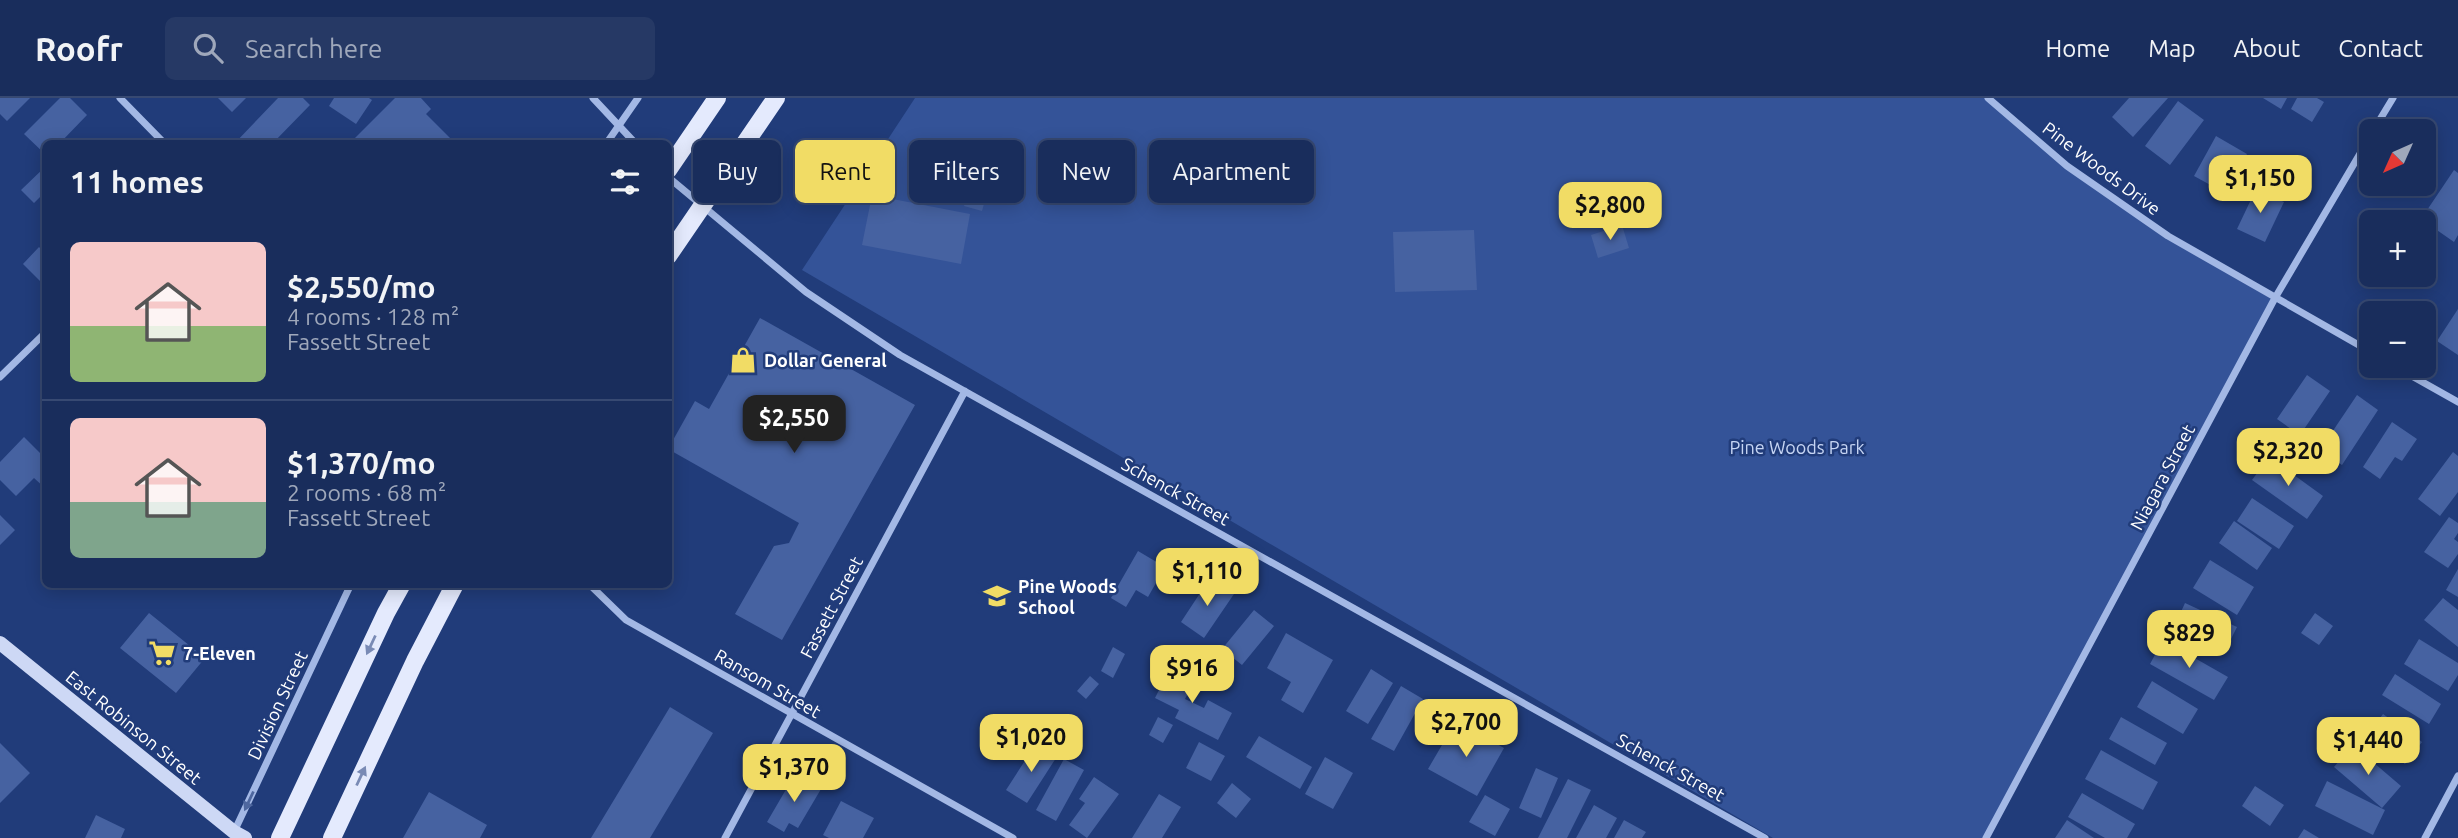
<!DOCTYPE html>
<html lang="en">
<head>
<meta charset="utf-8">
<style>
	:root { --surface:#192d5c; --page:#263965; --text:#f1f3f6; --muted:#9fa8bb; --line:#374972; --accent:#f1dc65 }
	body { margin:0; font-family:Ubuntu,sans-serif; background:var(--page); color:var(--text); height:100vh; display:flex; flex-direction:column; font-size:26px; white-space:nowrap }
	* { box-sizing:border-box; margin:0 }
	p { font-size:23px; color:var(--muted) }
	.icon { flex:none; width:38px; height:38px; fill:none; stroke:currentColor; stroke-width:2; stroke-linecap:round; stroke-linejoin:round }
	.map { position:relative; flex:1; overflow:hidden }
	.details { position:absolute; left:42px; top:42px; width:630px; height:448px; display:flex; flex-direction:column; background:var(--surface); border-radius:10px; box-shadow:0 4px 18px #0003,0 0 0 2px var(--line) }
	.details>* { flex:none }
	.guide { position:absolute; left:693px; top:42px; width:665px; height:63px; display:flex; gap:14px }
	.needle { width:46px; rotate:225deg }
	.tools { position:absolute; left:2359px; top:21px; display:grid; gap:14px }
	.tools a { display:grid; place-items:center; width:77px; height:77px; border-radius:10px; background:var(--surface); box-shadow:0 4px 18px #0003,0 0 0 2px var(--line); font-size:35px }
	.price { position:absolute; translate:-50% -60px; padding:0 16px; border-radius:14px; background:var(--accent); color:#111; font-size:23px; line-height:46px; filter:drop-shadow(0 2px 4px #0008) }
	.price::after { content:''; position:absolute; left:50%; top:42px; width:21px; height:16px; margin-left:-10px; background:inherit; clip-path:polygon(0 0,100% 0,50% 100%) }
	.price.on { background:#222; color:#fff }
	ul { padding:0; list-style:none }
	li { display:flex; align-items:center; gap:21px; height:175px; padding:0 28px }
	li+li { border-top:2px solid var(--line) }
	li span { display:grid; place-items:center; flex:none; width:196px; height:140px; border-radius:10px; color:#555 }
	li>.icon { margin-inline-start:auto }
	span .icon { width:84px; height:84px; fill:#fffc; stroke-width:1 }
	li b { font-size:30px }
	h2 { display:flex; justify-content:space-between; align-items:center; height:84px; padding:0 28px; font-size:30px }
	.tag { padding:0 24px; border-radius:10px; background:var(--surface); box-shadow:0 4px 18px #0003,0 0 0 2px var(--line); font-size:24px; line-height:63px }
	.tag.on { background:var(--accent); color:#111 }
	header { display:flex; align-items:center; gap:42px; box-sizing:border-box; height:98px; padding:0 35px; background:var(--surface); border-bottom:2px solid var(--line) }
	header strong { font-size:33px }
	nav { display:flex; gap:38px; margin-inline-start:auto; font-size:24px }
	.search { width:490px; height:63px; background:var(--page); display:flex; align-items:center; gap:18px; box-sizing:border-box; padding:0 24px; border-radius:10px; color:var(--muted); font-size:26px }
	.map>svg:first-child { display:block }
</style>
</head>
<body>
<header>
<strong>Roofr</strong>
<div class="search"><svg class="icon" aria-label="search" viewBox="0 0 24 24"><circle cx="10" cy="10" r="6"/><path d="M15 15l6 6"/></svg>Search here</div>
<nav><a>Home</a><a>Map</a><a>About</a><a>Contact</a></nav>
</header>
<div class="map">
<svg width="2458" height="740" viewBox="0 0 2458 740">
	<rect width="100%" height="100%" fill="#213c7a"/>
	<path fill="#345398" d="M915,0H1988L2067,68L2168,138L2275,200L1986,740H1773L802,172Z"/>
	<path fill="#4662a1" d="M0,0H30L7,23L0,16Z
		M60,0H70L87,17L59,46H46V57L24,36Z
		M218,0H246L232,14Z
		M278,0H303L310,7L272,46H234Z
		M334,0H369L372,2L356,26L329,8Z
		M395,0H421L431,11L426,16L456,46H349Z
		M2129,0H2168L2133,39L2112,19Z
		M2263,0H2287L2281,11Z
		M2297,0H2317L2324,4L2312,24L2291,11Z
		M2178,3L2204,22L2170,67L2145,48Z
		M2216,38L2247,56L2225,95L2194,78Z
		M981,47L999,52L982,113L964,108Z
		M46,68V93L34,105L21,92Z
		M2454,72L2458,75V137L2454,144L2421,121Z
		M2256,91L2284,104L2265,144L2237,131Z
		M872,97L970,116L961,166L862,147Z
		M1622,127L1629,150L1598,160L1591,137Z
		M1474,132L1477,192L1395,194L1393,134Z
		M39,149L46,156V180L41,184L23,166Z
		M2458,211V257L2437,243Z
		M760,220L915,307L782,542L735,516L774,448L789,445L799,425L668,351L695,303L709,311Z
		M2307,277L2330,293L2300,337L2312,345L2302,360L2288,349L2298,336L2277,321Z
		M2357,297L2378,312L2342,367L2320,352Z
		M2392,324L2417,341L2402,363L2395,359L2380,381L2363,369Z
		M24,339L46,361V391L34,380L16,398L0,382V364Z
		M2453,354L2458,358V394L2440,418L2418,401Z
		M2269,359L2323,398L2307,421L2252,382Z
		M2252,400L2294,428L2279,451L2237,423Z
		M0,417L15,432L0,447Z
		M2449,419L2458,425V435L2454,441L2458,444V456L2448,470L2424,454Z
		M2234,423L2272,450L2257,472L2219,445Z
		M1138,453L1165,469L1148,499L1136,492L1126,509L1111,500Z
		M2210,462L2254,489L2237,517L2193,490Z
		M2458,471V499L2446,492Z
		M1210,480L1234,496L1204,540L1181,524Z
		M2443,500L2458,512V549L2424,522Z
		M2185,505L2237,529L2226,551L2175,527Z
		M1254,512L1274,528L1242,567L1222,551Z
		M149,515L205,560L176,595L120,550Z
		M2315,515L2333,528L2319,547L2301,535Z
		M1286,535L1333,562L1303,615L1281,602L1291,584L1267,570Z
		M2419,541L2458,565V577L2448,593L2404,566Z
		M2163,542L2228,579L2214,602L2150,566Z
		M1113,549L1125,556L1113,580L1101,573Z
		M1171,568L1196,580L1185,601L1204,610L1208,602L1232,615L1218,642L1175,620L1179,612L1155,600Z
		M1371,571L1393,585L1368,626L1346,613Z
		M2395,576L2441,606L2429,626L2382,597Z
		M1090,578L1099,586L1086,601L1077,593Z
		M2152,583L2198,611L2183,636L2137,609Z
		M1401,588L1423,601L1394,653L1371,641Z
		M670,609L713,635L650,740H591Z
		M2383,616L2422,644L2405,666L2366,639Z
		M1158,619L1173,627L1163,645L1149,637Z
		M2121,619L2167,645L2155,667L2109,641Z
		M1456,623L1504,650L1477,698L1428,671Z
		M1259,638L1312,669L1300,691L1246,659Z
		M1199,644L1225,658L1211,683L1186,670Z
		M0,645L30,675L0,705Z
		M1035,647L1056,660L1027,705L1006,692Z
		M2353,647L2401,688L2382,710L2334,669Z
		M2101,652L2158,684L2143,712L2085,681Z
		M1325,659L1353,675L1333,711L1305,696Z
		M1064,661L1084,672L1056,723L1036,712Z
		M1536,670L1558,680L1541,720L1519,710Z
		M795,676L821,691L798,730L789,725L784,734L767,724Z
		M1094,679L1119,696L1087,740L1069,727L1085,705L1079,701Z
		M1568,681L1591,692L1567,740H1538Z
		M2327,683L2385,712L2373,737L2315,708Z
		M1232,685L1251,701L1236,720L1217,705Z
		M2255,688L2284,707L2270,728L2242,708Z
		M429,694L487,727L480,740H403Z
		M2082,695L2135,726L2127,740H2105L2068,719Z
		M1159,696L1181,709L1162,740H1132Z
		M1485,697L1510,711L1495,738L1469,724Z
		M841,703L874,720L863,740H829L823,737Z
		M1594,707L1617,720L1606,740H1576Z
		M96,717L125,731L121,740H85Z
		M1624,722L1646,734L1642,740H1614Z
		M2067,722L2094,740H2055Z
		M2304,731L2319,740H2298Z"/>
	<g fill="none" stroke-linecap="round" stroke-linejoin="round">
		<path stroke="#a3b8e5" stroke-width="7" d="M120,0L165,46
			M593,0L636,46
			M1988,0L2067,68L2168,138L2371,254
			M2373,33L2393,0
			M606,46L638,0
			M668,79L806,194L900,257L1765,740
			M2394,268L2458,304
			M0,279L46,234
			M589,486L626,522L1013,740
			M233,736L351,486
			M725,740L965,293
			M1986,740L2275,200L2371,37
			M2425,740L2458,678"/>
		<path stroke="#cdd8f5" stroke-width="14" d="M0,545L234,734L245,740"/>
		<path stroke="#e4eafd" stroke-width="18" d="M668,72L717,0
			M668,158L776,0
			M280,740L386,515L402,486
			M332,740L415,563L455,486"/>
	</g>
	<defs><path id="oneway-solid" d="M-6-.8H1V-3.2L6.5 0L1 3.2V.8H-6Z" transform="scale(1.75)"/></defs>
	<g fill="#798ab5">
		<use href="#oneway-solid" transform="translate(371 547) rotate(115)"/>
		<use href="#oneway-solid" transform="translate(361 678) rotate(-65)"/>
	</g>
	<use fill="#4e679f" href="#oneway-solid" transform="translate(249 703) rotate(115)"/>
	<defs>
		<g id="shop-bare" transform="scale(2.1)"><path d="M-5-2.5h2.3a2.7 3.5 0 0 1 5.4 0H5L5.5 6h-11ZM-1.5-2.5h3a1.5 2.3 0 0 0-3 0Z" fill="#f1dc65" stroke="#213c7a" stroke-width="2.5" paint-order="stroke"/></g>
		<g id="school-bare" transform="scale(2.1)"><path d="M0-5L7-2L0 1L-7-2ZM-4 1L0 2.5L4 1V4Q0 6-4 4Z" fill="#f1dc65" stroke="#213c7a" stroke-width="2.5" paint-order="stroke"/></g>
		<g id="supermarket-bare" transform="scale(2.1)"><path d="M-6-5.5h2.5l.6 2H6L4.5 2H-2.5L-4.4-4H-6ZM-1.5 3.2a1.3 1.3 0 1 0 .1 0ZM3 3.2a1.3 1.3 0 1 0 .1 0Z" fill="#f1dc65" stroke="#213c7a" stroke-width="2.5" paint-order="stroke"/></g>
	</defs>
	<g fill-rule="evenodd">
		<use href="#shop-bare" x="743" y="262"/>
		<use href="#school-bare" x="997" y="498"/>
		<use href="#supermarket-bare" x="162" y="555"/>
	</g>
	<g text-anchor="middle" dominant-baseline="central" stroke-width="5" stroke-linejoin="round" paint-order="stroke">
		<g font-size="18" fill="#fff" stroke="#213c7a">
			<text transform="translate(2102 70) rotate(37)">Pine Woods Drive</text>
			<text transform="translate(2162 379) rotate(-62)">Niagara Street</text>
			<text transform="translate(1176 393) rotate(29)">Schenck Street</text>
			<text transform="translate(831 509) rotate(-62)">Fassett Street</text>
			<text transform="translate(768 585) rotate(30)">Ransom Street</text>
			<text transform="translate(277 607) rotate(-65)">Division Street</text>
			<text transform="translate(134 629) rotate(39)">East Robinson Street</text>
			<text transform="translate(1671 669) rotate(29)">Schenck Street</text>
		</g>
		<g font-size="18" font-weight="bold" fill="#fff" stroke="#213c7a" text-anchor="start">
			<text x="764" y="262">Dollar General</text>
			<text x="1018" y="488">Pine Woods<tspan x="1018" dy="21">School</tspan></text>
			<text x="183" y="555">7-Eleven</text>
		</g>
		<g font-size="18" fill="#c6d5f4" stroke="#213c7a">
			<text x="1797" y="349">Pine Woods Park</text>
		</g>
	</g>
</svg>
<div class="tools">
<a><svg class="needle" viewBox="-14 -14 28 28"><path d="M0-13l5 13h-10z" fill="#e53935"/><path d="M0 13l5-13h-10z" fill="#9fa8bb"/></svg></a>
<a>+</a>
<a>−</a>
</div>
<b class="price" style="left:2260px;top:117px">$1,150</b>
<b class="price" style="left:1610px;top:144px">$2,800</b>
<b class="price on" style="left:794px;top:357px">$2,550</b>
<b class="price" style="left:2288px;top:390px">$2,320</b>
<b class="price" style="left:1207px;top:510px">$1,110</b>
<b class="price" style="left:2189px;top:572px">$829</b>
<b class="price" style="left:1192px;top:607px">$916</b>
<b class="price" style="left:1466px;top:661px">$2,700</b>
<b class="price" style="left:1031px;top:676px">$1,020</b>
<b class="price" style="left:2368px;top:679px">$1,440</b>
<b class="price" style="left:794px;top:706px">$1,370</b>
<div class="guide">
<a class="tag">Buy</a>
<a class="tag on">Rent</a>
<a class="tag">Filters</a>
<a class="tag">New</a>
<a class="tag">Apartment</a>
</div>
<section class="details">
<h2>11 homes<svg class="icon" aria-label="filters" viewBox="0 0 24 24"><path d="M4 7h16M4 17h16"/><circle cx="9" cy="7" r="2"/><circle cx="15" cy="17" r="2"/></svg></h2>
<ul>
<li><span style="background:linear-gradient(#f6c9c9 60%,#8fb573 0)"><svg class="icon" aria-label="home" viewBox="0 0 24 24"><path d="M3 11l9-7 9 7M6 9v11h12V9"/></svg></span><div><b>$2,550/mo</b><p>4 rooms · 128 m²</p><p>Fassett Street</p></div></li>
<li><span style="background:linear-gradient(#f6c9c9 60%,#7fa58c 0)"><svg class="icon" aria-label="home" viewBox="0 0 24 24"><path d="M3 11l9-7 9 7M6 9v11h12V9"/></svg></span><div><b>$1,370/mo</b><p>2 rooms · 68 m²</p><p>Fassett Street</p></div></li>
</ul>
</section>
</div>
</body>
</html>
